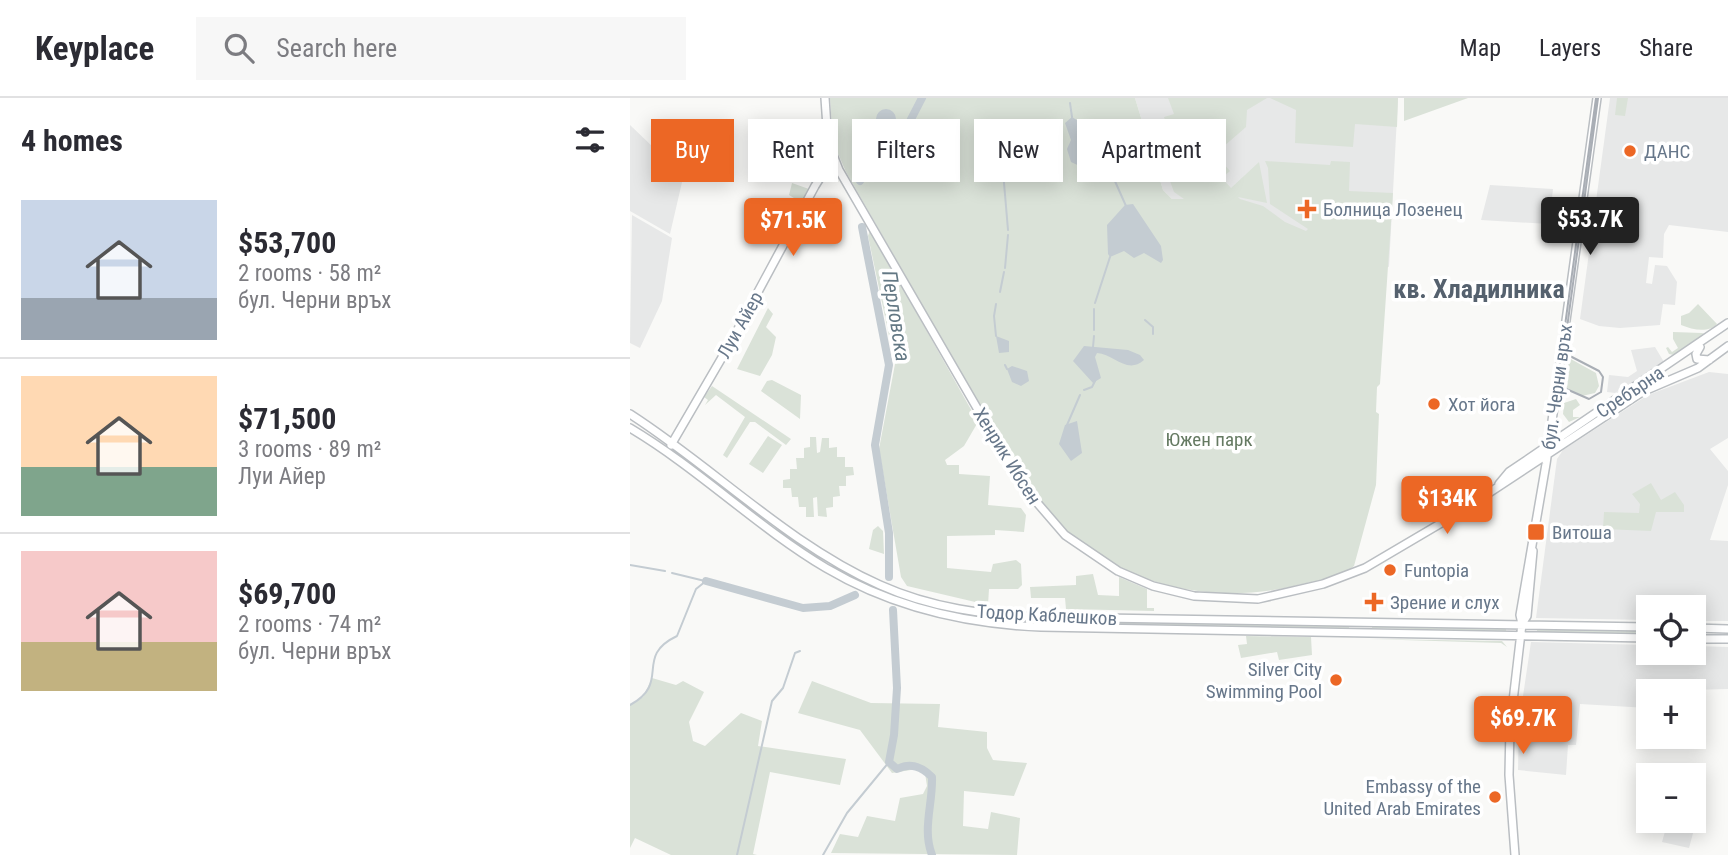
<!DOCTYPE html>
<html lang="en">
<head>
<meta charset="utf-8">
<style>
	:root { --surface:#fff; --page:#f7f7f7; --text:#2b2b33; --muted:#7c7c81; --line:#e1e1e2; --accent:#ec6725 }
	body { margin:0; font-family:"Roboto Condensed",sans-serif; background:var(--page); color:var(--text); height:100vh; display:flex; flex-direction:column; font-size:26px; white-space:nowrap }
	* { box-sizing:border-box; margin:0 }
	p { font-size:23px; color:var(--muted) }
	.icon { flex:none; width:38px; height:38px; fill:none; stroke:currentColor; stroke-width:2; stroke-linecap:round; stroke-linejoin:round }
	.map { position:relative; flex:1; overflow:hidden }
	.side { display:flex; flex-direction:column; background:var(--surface); width:630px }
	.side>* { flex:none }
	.top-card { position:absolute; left:21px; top:21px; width:665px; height:63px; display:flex; gap:14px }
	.controls { position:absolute; left:1006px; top:497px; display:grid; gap:14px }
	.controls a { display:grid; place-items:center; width:70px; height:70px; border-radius:0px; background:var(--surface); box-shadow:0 4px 18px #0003; font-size:35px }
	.price { position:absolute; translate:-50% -60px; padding:0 16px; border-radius:7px; background:var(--accent); color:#fff; font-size:23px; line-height:46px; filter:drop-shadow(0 2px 4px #0008) }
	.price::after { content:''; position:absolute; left:50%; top:42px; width:21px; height:16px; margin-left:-10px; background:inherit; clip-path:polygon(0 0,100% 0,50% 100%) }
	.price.on { background:#222; color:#fff }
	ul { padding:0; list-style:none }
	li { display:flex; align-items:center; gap:21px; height:175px; padding:0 21px }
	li+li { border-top:2px solid var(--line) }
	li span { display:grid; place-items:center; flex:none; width:196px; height:140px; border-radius:0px; color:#555 }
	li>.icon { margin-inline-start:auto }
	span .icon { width:84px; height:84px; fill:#fffc; stroke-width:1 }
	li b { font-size:30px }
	h2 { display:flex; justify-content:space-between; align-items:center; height:84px; padding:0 21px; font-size:30px }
	.chip { padding:0 24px; border-radius:0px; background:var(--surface); box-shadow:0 4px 18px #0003; font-size:24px; line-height:63px }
	.chip.on { background:var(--accent); color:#fff }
	header { display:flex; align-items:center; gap:42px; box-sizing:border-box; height:98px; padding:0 35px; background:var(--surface); border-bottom:2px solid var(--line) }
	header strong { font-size:33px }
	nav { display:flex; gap:38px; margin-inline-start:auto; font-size:24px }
	.search { width:490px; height:63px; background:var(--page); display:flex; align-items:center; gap:18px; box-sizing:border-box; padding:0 24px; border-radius:0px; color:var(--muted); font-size:26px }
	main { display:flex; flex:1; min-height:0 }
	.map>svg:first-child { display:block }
</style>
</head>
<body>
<header>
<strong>Keyplace</strong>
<div class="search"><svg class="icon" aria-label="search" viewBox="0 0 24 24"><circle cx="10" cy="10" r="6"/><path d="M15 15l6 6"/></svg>Search here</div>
<nav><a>Map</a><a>Layers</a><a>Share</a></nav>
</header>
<main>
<section class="side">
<h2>4 homes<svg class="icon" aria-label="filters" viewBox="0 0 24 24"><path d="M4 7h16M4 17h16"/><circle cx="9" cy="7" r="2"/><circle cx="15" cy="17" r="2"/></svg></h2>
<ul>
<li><span style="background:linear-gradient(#c9d6e8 70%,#9aa5b1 0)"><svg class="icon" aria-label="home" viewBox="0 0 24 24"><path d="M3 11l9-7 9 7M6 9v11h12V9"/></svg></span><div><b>$53,700</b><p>2 rooms · 58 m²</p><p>бул. Черни връх</p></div></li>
<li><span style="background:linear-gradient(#ffd9b3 65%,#7fa58c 0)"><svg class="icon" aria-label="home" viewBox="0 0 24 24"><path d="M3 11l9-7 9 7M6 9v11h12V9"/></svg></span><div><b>$71,500</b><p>3 rooms · 89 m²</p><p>Луи Айер</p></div></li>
<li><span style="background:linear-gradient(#f6c9c9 65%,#c2b280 0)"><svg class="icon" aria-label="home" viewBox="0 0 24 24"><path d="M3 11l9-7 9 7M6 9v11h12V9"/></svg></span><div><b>$69,700</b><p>2 rooms · 74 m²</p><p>бул. Черни връх</p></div></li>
</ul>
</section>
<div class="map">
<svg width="1098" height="757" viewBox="0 0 1098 757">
	<rect width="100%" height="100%" fill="#f9f9f7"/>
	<path fill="#e7e8e8" d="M505,0H768L759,169L557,101H542L533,92Z
		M980,0H1098V134L1039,127L1034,136L1033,160L1019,159L1016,185L1022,186L1025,167L1037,168L1047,184L1045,207L1033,206L1030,227L990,230L969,228L950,221Z
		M0,27L24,50L56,67L40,136L0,113Z
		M860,87L923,91L919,126L851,122Z
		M2,117L42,140L32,203L10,250L0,245Z
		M1025,249L1034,264L985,295L977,294L979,277L998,279L1007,273L1001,252Z
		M1079,274L1098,276V340L1080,351L1098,373V387L1080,442L1098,443V523H1064V509H1018V522L906,520L927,361L933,352L1018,297Z
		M901,544L1018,547V555H1064V548L1098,549V591L1018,593V610L950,606L946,647H938L936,677L888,672L889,625Z
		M1064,693L1074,695L1059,750L1032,744L1038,723H1064Z"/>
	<path fill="#dae2d8" d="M200,0H505L533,92L542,101H554L544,94L526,45L541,40L534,19L544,16L538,0H637L617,12L616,29L585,56L600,73L592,80L601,90L629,64L637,105L608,99L610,101L633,108L655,124L676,133L678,131L640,106L638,70L635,63L700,67L701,63L720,64L719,93L763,95L750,286L747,289L746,314L749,316L746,387L724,468C710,481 682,483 664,488C584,507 497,489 435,432C421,419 408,402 396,388L216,74L203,44Z
		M640,0H768L767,29L725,26L723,49L665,45L666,12Z
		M774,0H838L774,23Z
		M987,0H998L995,18L985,17Z
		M162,85L179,91L172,105L159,97Z
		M240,132L348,324L334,348L315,362L317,367H329V376L360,378L358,407L391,410L396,417L394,434L365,432V437L317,438V470L361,474L363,466L386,462L391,466L392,487L388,491H359L358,507L277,488L271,479L249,351L265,266L238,138Z
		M1068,206L1087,226C1079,235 1063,232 1051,227V218L1059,215Z
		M138,210L143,216L136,229L146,239L142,257L130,278L107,271Z
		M1043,234L1072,235L1075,236L1044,257L1039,256L1036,250L1038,249L1042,254L1048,250L1043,241Z
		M939,260L966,275L969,288L965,295L952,298L935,289Z
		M142,282L171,297L170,321L131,293L137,283Z
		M82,288L161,341L156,347L125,324H120L97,360L93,357L115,319L86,297L75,307L78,302L74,299Z
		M946,301L950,307L943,312V319H950L939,324L933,316L934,305Z
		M138,338L152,347L133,375L119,366Z
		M180,339H186L187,355L190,354L192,340H199V350L207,349V359H215V369H223L224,377L216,378V388H209L210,398L203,399V409L196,410L197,419L188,418L187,399L183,400L184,419H176V409H169L168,399H162L161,390H153V382L160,381V371H167L166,360H174V350L180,349Z
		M49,352L188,456L186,460L46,355Z
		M1021,385L1031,402L1045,394L1054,407V414H1026L1021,433L973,431L974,414L1009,415L1010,406L1002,396Z
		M248,428L253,433L254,456L239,451L243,432Z
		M212,471L288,503L408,521V526C337,523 275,506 210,475Z
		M463,476L468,497L489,498V479L517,491V510H524V513L436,511L435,500H401L400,489L446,487V478Z
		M412,521L719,526V530L412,526Z
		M742,526L876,528V533L742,530Z
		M907,530L1018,533V537L907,534Z
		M616,538L681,539L682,557L649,562L647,554L611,560L608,547L617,546Z
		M739,541L872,543L877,549L871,545Z
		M22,580L46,587L53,583L74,594L59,624L63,643L75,648L111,615L132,623L128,648L216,661L210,687L140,674L123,756L127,757H41L5,740L0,750V607L13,599Z
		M182,583L241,605L310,606L308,629L357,634V650L363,662L397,665L384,698L334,693L333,728L358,731L361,714L390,720L387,757L201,755L210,736L228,739L237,718L265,723L270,700L293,696L297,688L295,675L287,671L262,675L230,632L168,615Z"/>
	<path fill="#c4ccd2" d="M246 21a10 10 0 1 1 20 0a10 10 0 1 1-20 0Z
		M442,19L453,26L454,32L448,45L462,60V67L454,70L441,64L437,51L441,42L435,25Z
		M475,58L486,63L488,76L486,81L474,82L469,67Z
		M503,106L531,148L533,162L531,165L514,155L504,160L494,153L480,159L478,156L477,127L495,107Z
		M366,238L379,243V254L369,255Z
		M454,248L498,252L510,257L514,262C497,277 484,256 467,255L465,259L471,280L463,285L443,263Z
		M382,268L397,273L399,283L391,288L382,284L377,271Z
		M447,323L452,355L441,363L429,346L435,327Z"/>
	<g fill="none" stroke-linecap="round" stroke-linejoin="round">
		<path stroke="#c4ccd2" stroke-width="2" d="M440,5L442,19
			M360,31L372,69
			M373,73L378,132
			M484,81L496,108
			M375,170L378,137
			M370,194L374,174
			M465,205L480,159
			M515,222L523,229V236
			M464,232V211
			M366,238L364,218L366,206
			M463,249L464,238
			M375,267L377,271
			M454,292L462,289L465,283
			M437,327L450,297
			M0,467L35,473
			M42,475L75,483
			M0,607C42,584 3,559 47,538L66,491L76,483
			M107,757L142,603L153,590L165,555L170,553
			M193,757L217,715L259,664"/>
		<path stroke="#c4ccd2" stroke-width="8" d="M230,83L248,57L277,29L292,0
			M232,129L259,267L245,347L259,435V479
			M76,483L173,510L200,508L225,497
			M263,512L267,590L264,637L259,664L267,671C281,664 292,669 302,679C303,706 292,731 302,757"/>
		<g stroke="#babec2" stroke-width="10">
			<path id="major" d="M195,0L198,44L209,72L391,386L435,437L488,473L523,488L564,498L628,501L693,486L735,470L830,414L1012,294L1068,270L1098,248
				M1070,249L1066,256L1067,261L1079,262
				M0,316C84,370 158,446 250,487C301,510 355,517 411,519L1018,529
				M0,330C69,371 127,429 196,470C262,509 334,526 411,529L1018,540
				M41,347L101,244L185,88L195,72L205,65
				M869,386L879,374L1098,225
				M892,526L897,518L903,453
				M1064,530L1098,531
				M1064,541H1098
				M885,757L879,677L880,629L892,526L890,517L916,366L967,0"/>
		</g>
		<use href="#major" stroke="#fff" stroke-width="7"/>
		<path stroke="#a9aeb5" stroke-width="2" d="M966,0L928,279L934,290L959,301L971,294L973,279L969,273L938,257L935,245L968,0"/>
	</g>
	<g fill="#ec6725" stroke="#fff" stroke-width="2.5">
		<circle cx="1000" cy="53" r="7"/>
		<path d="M673.5 100.5h7v7h7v7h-7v7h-7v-7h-7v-7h7z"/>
		<circle cx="804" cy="306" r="7"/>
		<rect x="897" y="425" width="18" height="18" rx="3.5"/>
		<circle cx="760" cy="472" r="7"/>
		<path d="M740.5 493.5h7v7h7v7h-7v7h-7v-7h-7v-7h7z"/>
		<circle cx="706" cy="582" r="7"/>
		<circle cx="865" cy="699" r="7"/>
	</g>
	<g text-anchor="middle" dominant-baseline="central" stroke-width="7" stroke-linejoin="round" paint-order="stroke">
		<g font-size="19" fill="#67778a" stroke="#fff" text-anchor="start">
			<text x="1014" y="53">ДАНС</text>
			<text x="693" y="111">Болница Лозенец</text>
			<text x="818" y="306">Хот йога</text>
			<text x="922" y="434">Витоша</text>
			<text x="774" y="472">Funtopia</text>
			<text x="760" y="504">Зрение и слух</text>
			<text x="692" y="571" text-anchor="end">Silver City<tspan x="692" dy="22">Swimming Pool</tspan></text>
			<text x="851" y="688" text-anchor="end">Embassy of the<tspan x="851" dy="22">United Arab Emirates</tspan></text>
		</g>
		<g font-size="19" fill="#67778a" stroke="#fff">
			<text transform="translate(110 227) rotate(-61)">Луи Айер</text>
			<text transform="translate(927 289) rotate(-82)">бул. Черни връх</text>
			<text transform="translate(1000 294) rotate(-34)">Сребърна</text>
			<text transform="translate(377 358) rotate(58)">Хенрик Ибсен</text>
			<text transform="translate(417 517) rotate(3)">Тодор Каблешков</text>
		</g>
		<g font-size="19" fill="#657a62" stroke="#fff">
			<text x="579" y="341">Южен парк</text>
		</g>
		<g font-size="21" font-style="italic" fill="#637884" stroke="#fff">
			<text transform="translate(266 218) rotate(81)">Перловска</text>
		</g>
		<g font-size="26" font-weight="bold" fill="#55616e" stroke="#fff">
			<text x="849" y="191">кв. Хладилника</text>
		</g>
	</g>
</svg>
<div class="controls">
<a><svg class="icon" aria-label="locate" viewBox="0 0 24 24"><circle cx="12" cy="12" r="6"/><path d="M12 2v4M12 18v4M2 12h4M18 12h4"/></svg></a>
<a>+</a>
<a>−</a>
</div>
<b class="price on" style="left:960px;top:159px">$53.7K</b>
<b class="price" style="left:163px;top:160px">$71.5K</b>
<b class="price" style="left:817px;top:438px">$134K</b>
<b class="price" style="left:893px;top:658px">$69.7K</b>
<div class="top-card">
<a class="chip on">Buy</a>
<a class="chip">Rent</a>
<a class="chip">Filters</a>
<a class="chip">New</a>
<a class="chip">Apartment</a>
</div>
</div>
</main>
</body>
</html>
